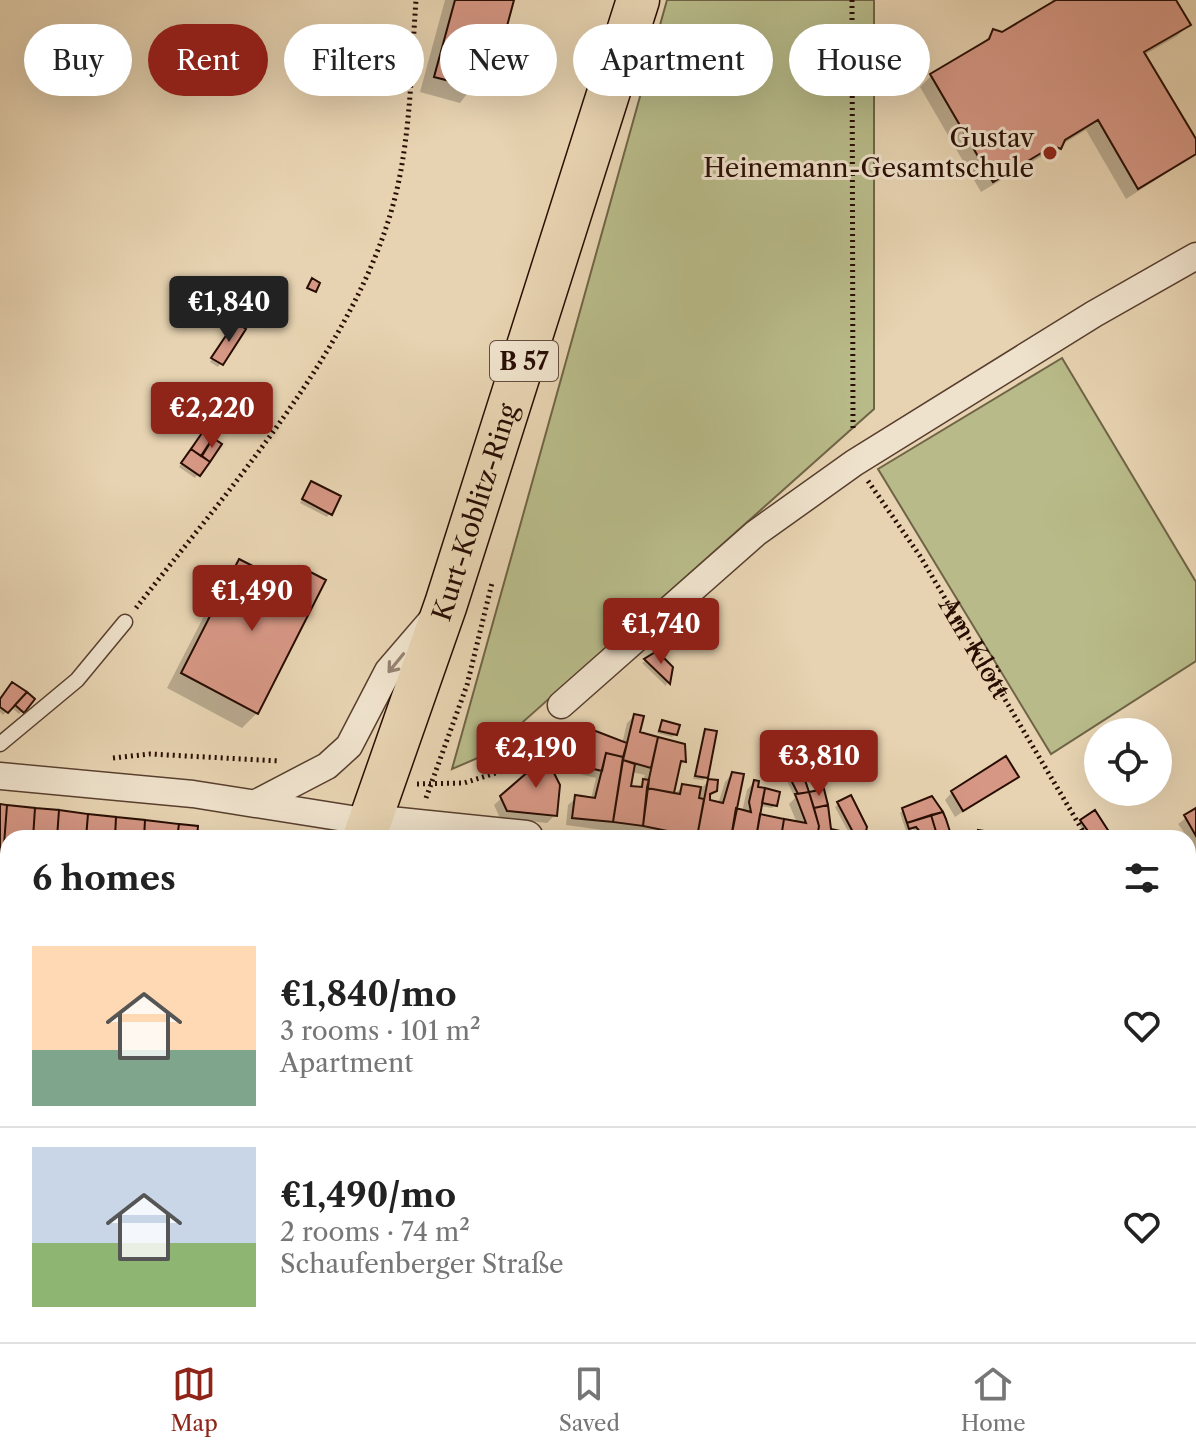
<!DOCTYPE html>
<html lang="en">
<head>
<meta charset="utf-8">
<style>
	:root { --surface:#fff; --page:#f6f6f6; --text:#222; --muted:#767676; --line:#e0e0e0; --accent:#8f2418 }
	body { margin:0; font-family:"Libre Caslon Text",serif; background:var(--page); color:var(--text); height:100vh; display:flex; flex-direction:column; font-size:30px; white-space:nowrap }
	* { box-sizing:border-box; margin:0 }
	p { font-size:26px; color:var(--muted) }
	.icon { flex:none; width:44px; height:44px; fill:none; stroke:currentColor; stroke-width:2; stroke-linecap:round; stroke-linejoin:round }
	.map { position:relative; flex:1; overflow:hidden }
	.drawer { position:absolute; left:0px; top:830px; width:1196px; height:512px; display:flex; flex-direction:column; background:var(--surface); border-radius:24px 24px 0 0; box-shadow:0 8px 32px #0002 }
	.drawer>* { flex:none }
	.hud { position:absolute; left:24px; top:24px; width:1148px; height:72px; display:flex; gap:16px }
	.controls { position:absolute; left:1084px; top:718px; display:grid; gap:16px }
	.controls a { display:grid; place-items:center; width:88px; height:88px; border-radius:50%; background:var(--surface); box-shadow:0 8px 32px #0002; font-size:40px }
	.price { position:absolute; translate:-50% -68px; padding:0 18px; border-radius:8px; background:var(--accent); color:#fff; font-size:26px; line-height:52px; filter:drop-shadow(0 2px 4px #0008) }
	.price::after { content:''; position:absolute; left:50%; top:48px; width:24px; height:18px; margin-left:-12px; background:inherit; clip-path:polygon(0 0,100% 0,50% 100%) }
	.price.active { background:#222; color:#fff }
	ul { padding:0; list-style:none }
	li { display:flex; align-items:center; gap:24px; height:200px; padding:0 32px }
	li+li { border-top:2px solid var(--line) }
	li span { display:grid; place-items:center; flex:none; width:224px; height:160px; border-radius:0px; color:#555 }
	li>.icon { margin-inline-start:auto }
	span .icon { width:96px; height:96px; fill:#fffc; stroke-width:1 }
	li b { font-size:34px }
	h2 { display:flex; justify-content:space-between; align-items:center; height:96px; padding:0 32px; font-size:34px }
	.chip { padding:0 28px; border-radius:36px; background:var(--surface); box-shadow:0 8px 32px #0002; font-size:28px; line-height:72px }
	.chip.active { background:var(--accent); color:#fff }
	.tab-bar { display:flex; justify-content:space-around; align-items:center; height:112px; border-top:2px solid var(--line); background:var(--surface); font-size:22px; color:var(--muted) }
	.tab-bar a { display:grid; justify-items:center; gap:4px }
	.tab-bar .active { color:var(--accent) }
	.map>svg:first-child { display:block }
</style>
</head>
<body>
<div class="map">
<svg width="1196" height="1342" viewBox="0 0 1196 1342">
	<rect width="100%" height="100%" fill="#e7d3b1"/>
	<filter id="stains"><feTurbulence type="fractalNoise" baseFrequency=".0025" numOctaves="4"/><feColorMatrix values="0 0 0 0 .2 0 0 0 0 .09 0 0 0 0 .02 0 0 0 .5 -.17"/></filter>
	<radialGradient id="worn" r=".72"><stop offset=".6" stop-color="#630" stop-opacity="0"/><stop offset="1" stop-color="#630" stop-opacity=".3"/></radialGradient>
	<path fill="#b8bb89" stroke="#706446" stroke-width="2" d="M667,0H874V409L487,754L452,769Z
		M1062,358L1196,582V661L1051,754L878,469Z"/>
	<path fill="#0003" fill-rule="evenodd" d="M445,0H511L497,55L460,103L420,92Z
		M1052,0H1174L1188,25L1177,36L1144,55L1196,143V154L1126,199L1086,130L1061,145L1048,159L1040,157L981,192L920,87L931,76L981,47L993,31L1002,34L1051,5Z
		M232,328L243,330L218,367L210,362Z
		M204,432L219,444L195,478L179,467Z
		M309,486L330,513L327,517L300,503Z
		M239,561L284,584L300,569L257,713L242,728L167,688L224,577Z
		M655,655L671,668L666,686L642,663Z
		M0,697L2,699L32,700L19,714L11,707L3,715L0,712Z
		M634,716L637,733L683,746L684,761L677,768L670,798L683,786L700,789L709,781L715,790L707,802L718,804L725,782L732,774L734,810L742,812L747,790L754,782L756,789L775,805L772,808L760,806L758,815L797,823L789,804L795,798L787,781L795,770L830,831L850,835L835,807L839,804L864,838H662L566,825L568,805L576,798L591,799L596,778L552,767L550,770L555,815L547,823L500,818L494,805L580,727L622,744L627,723ZM632,772L645,775L639,789L628,788Z
		M662,723L675,734L672,737L657,733Z
		M705,731L706,777L703,780L693,779Z
		M1016,776L955,817L945,800L952,792Z
		M0,806L195,838H8V881H5L6,876H0Z
		M903,810L949,838H918L913,829L906,831L900,813Z
		M1196,810V915L1188,892L1195,891L1188,876L1194,866L1188,854V838L1178,824Z
		M1082,821L1111,838H1088L1079,824Z
		M1188,942H1196V997L1188,959Z
		M1196,1029V1103L1188,1105V1031Z
		M1196,1289V1332L1184,1342H1092L1097,1338L1093,1334H1188V1295Z
		M954,1334H972L962,1342Z"/>
	<path fill="#d69784" stroke="#280d03" stroke-width="2" d="M455,0H514L499,56L483,65L477,88L434,77Z
		M1056,0H1176L1191,25L1144,52L1196,139V154L1138,189L1098,120L1065,140L1061,149L1053,146L993,182L930,74L989,39L993,29L1002,32Z
		M312,278L320,283L316,292L307,288Z
		M235,322L246,329L223,365L211,358Z
		M204,430L214,436L201,456L191,449Z
		M213,438L222,444L210,462L202,456Z
		M191,449L210,462L200,476L181,463Z
		M311,481L341,496L332,515L302,499Z
		M239,559L290,585L299,566L326,580L258,714L181,673Z
		M657,651L673,667L670,684L644,659Z
		M12,682L27,692L8,713L0,707V699Z
		M27,692L35,699L24,713L15,705Z
		M634,714L644,716L640,732L658,737L651,768L623,760Z
		M662,720L680,725L677,735L659,731Z
		M580,725L627,743L623,757L606,753L602,771L561,761L553,750Z
		M705,729L717,731L708,778L695,776Z
		M658,737L685,744L686,762L681,761L674,793L647,788Z
		M553,750L562,760L552,769L560,785L557,816L507,811L500,796Z
		M606,753L623,757L613,822L572,818L575,795L595,798Z
		M1006,756L1019,777L963,811L951,791Z
		M623,760L635,764L631,786L642,787L643,779L649,780L643,826L613,822Z
		M795,767L805,780L809,792L798,794L789,776Z
		M732,772L744,774L731,838L697,837L708,779L718,780L717,791L710,794V800L723,803Z
		M754,780L759,781L758,787L765,788L756,838H731L736,808L751,812L749,802Z
		M682,784L701,787L699,798L704,799L697,837L643,826L647,788L680,794Z
		M765,788L780,792L777,806L762,803Z
		M824,789L828,805L814,808L809,792Z
		M809,792L819,826L817,838H781L784,819L806,823L795,794Z
		M851,795L867,827L865,836L854,834L837,802Z
		M932,796L943,812L907,823L902,808Z
		M0,804L7,805L3,858H0Z
		M7,805L35,808L33,838H8V859L3,858Z
		M828,805L831,829L854,834L853,838H817L819,826L814,808Z
		M35,808L59,810L57,838H33Z
		M1196,808V836L1184,815Z
		M59,810L88,814L86,838H57Z
		M1095,810L1113,838H1093L1080,820Z
		M943,812L946,819L952,838H938L931,815Z
		M88,814L116,817L115,838H86Z
		M760,814L784,819L781,838H756Z
		M931,815L938,838H925L916,827L909,829L907,823Z
		M116,817L145,820L144,838H115Z
		M145,820L179,824L177,838H144Z
		M179,824L198,826L197,838H177Z
		M978,830L997,833L996,838H977Z
		M997,833L1039,838H996Z
		M1188,889H1196V910L1188,911Z
		M1188,940H1193L1196,957H1188Z
		M1196,1027V1066L1188,1067V1029Z
		M1196,1066V1098L1188,1100V1067Z
		M1196,1286V1333L1191,1337L1188,1293Z
		M1099,1334H1110L1117,1342H1089Z
		M1110,1334H1134L1136,1336L1129,1342H1117Z
		M1134,1334H1188L1190,1337L1183,1342H1140Z"/>
	<g fill="none" stroke-linecap="round" stroke-linejoin="round">
		<g stroke="#583e2e" stroke-width="17">
			<path id="service" d="M0,744L77,680L125,622"/>
		</g>
		<g stroke="#583e2e" stroke-width="29">
			<path id="minor" d="M561,705L756,533L854,463L1094,314L1196,256
				M0,776L193,794L370,822
				M256,803L327,766L349,746L388,671L431,621
				M1040,1334L1046,1342"/>
		</g>
		<g stroke="#583e2e" stroke-width="37">
			<path id="tertiary" d="M370,822L526,838
				M1188,922L1196,921"/>
		</g>
		<g stroke="#280d03" stroke-width="45">
			<g id="primary">
				<path id="s2" d="M364,838L446,604L638,0"/>
				<path d="M197,1342L199,1334"/>
			</g>
		</g>
		<g stroke="#280d03" stroke-width="5" stroke-dasharray="2 4" stroke-linecap="butt">
			<path d="M852,0L853,432"/>
			<path id="s1" d="M868,481L920,556L1087,838"/>
			<path d="M136,608C228,490 353,350 393,205C411,140 411,67 416,0"/>
			<path d="M113,758L150,754L279,761"/>
			<path d="M417,784L464,783L502,771L544,724"/>
			<path d="M426,798L467,685L492,583"/>
			<path d="M270,1342V1334"/>
		</g>
		<use href="#service" stroke="#efe2cc" stroke-width="14"/>
		<use href="#minor" stroke="#efe2cc" stroke-width="26"/>
		<use href="#tertiary" stroke="#efe2cc" stroke-width="34"/>
		<use href="#primary" stroke="#e7d3b1" stroke-width="42"/>
	</g>
	<defs><path id="oneway-shaft" d="M-6 0H5M1.5-3L5.5 0L1.5 3" fill="none" stroke-width="1.6" stroke-linecap="round" stroke-linejoin="round" transform="scale(2)"/></defs>
	<use stroke="#958272" href="#oneway-shaft" transform="translate(396 663) rotate(129)"/>
	<circle fill="#8f2418" stroke="#efe2cc" stroke-width="3" cx="1050" cy="153" r="8"/>
	<g text-anchor="middle" dominant-baseline="central" stroke-width="6" stroke-linejoin="round" paint-order="stroke">
		<rect fill="#efe2cc" stroke="#644d3f" stroke-width="2" x="490" y="341" width="68" height="40" rx="6"/>
		<g font-size="24" font-weight="bold" fill="#280d03">
			<text x="524" y="361">B 57</text>
		</g>
		<g font-size="26" fill="#280d03" stroke="#efe2cc" text-anchor="end">
			<text x="1034" y="138">Gustav<tspan x="1034" dy="30">Heinemann-Gesamtschule</tspan></text>
		</g>
		<g font-size="26" fill="#280d03" stroke="#efe2cc">
			<text stroke="none"><textPath href="#s2" startOffset="344">Kurt-Koblitz-Ring</textPath></text>
			<text stroke="none"><textPath href="#s1" startOffset="198">Am Klött</textPath></text>
		</g>
	</g>
	<rect width="100%" height="100%" filter="url(#stains)"/>
	<rect width="100%" height="100%" fill="url(#worn)"/>
</svg>
<div class="controls">
<a><svg class="icon" aria-label="locate" viewBox="0 0 24 24"><circle cx="12" cy="12" r="6"/><path d="M12 2v4M12 18v4M2 12h4M18 12h4"/></svg></a>
</div>
<b class="price active" style="left:229px;top:344px">€1,840</b>
<b class="price" style="left:212px;top:450px">€2,220</b>
<b class="price" style="left:252px;top:633px">€1,490</b>
<b class="price" style="left:661px;top:666px">€1,740</b>
<b class="price" style="left:536px;top:790px">€2,190</b>
<b class="price" style="left:819px;top:798px">€3,810</b>
<div class="hud">
<a class="chip">Buy</a>
<a class="chip active">Rent</a>
<a class="chip">Filters</a>
<a class="chip">New</a>
<a class="chip">Apartment</a>
<a class="chip">House</a>
</div>
<section class="drawer">
<h2>6 homes<svg class="icon" aria-label="filters" viewBox="0 0 24 24"><path d="M4 7h16M4 17h16"/><circle cx="9" cy="7" r="2"/><circle cx="15" cy="17" r="2"/></svg></h2>
<ul>
<li><span style="background:linear-gradient(#ffd9b3 65%,#7fa58c 0)"><svg class="icon" aria-label="home" viewBox="0 0 24 24"><path d="M3 11l9-7 9 7M6 9v11h12V9"/></svg></span><div><b>€1,840/mo</b><p>3 rooms · 101 m²</p><p>Apartment</p></div><svg class="icon" aria-label="heart" viewBox="0 0 24 24"><path d="M12 20l-8-8c-3-5 5-10 8-4 3-6 11-1 8 4z"/></svg></li>
<li><span style="background:linear-gradient(#c9d6e8 60%,#8fb573 0)"><svg class="icon" aria-label="home" viewBox="0 0 24 24"><path d="M3 11l9-7 9 7M6 9v11h12V9"/></svg></span><div><b>€1,490/mo</b><p>2 rooms · 74 m²</p><p>Schaufenberger Straße</p></div><svg class="icon" aria-label="heart" viewBox="0 0 24 24"><path d="M12 20l-8-8c-3-5 5-10 8-4 3-6 11-1 8 4z"/></svg></li>
</ul>
</section>
</div>
<nav class="tab-bar">
<a class="active"><svg class="icon" aria-label="map" viewBox="0 0 24 24"><path d="M3 6l6-2 6 2 6-2v14l-6 2-6-2-6 2zM9 4v14M15 6v14"/></svg>Map</a>
<a><svg class="icon" aria-label="saved" viewBox="0 0 24 24"><path d="M7 4h10v16l-5-4-5 4z"/></svg>Saved</a>
<a><svg class="icon" aria-label="home" viewBox="0 0 24 24"><path d="M3 11l9-7 9 7M6 9v11h12V9"/></svg>Home</a>
</nav>
</body>
</html>
